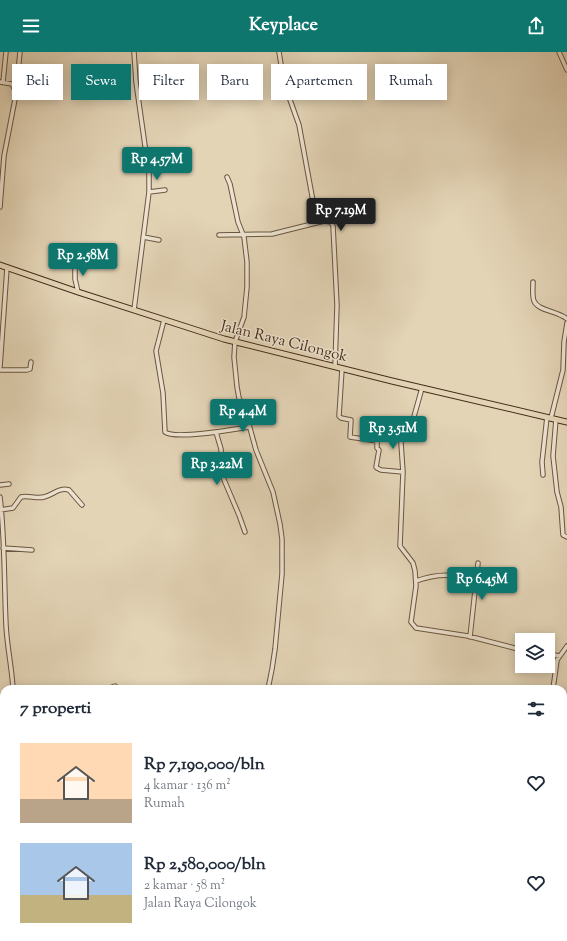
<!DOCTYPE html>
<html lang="id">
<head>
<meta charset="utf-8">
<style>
	:root { --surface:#fff; --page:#f6f6f7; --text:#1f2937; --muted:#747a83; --accent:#0f766e }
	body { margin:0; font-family:"Sorts Mill Goudy",serif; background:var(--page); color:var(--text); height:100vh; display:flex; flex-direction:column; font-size:15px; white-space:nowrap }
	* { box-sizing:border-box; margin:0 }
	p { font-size:13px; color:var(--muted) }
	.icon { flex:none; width:22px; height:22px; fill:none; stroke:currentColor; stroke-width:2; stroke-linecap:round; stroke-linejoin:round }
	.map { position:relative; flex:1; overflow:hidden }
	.sheet { position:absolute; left:0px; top:633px; width:567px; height:256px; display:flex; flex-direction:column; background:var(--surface); border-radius:12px 12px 0 0; box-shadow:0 2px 10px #0003 }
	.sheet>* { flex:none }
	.hud { position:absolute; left:12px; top:12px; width:543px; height:36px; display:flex; gap:8px }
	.tools { position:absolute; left:515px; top:581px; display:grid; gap:8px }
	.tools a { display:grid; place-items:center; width:40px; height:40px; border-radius:0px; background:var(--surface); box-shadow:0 2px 10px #0003; font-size:20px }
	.price { position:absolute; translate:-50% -34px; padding:0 9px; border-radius:4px; background:var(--accent); color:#fff; font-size:13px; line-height:26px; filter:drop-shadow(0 1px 2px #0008) }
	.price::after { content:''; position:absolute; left:50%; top:24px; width:12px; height:9px; margin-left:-6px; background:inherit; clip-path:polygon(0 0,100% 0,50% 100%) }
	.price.active { background:#222; color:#fff }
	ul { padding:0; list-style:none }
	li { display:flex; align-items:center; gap:12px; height:100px; padding:0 20px }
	li span { display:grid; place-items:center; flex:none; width:112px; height:80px; border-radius:0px; color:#555 }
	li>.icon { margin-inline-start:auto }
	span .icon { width:48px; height:48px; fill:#fffc; stroke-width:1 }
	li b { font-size:17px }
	h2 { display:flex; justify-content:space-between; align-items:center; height:48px; padding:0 20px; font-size:17px }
	.pill { padding:0 14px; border-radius:0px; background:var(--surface); box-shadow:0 2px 10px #0003; font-size:14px; line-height:36px }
	.pill.active { background:var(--accent); color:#fff }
	header { display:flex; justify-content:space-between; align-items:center; height:52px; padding:0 20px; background:var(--accent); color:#fff; font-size:18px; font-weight:800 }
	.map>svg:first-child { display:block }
</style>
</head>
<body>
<header><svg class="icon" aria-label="menu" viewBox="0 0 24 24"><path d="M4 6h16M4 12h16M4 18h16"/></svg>Keyplace<svg class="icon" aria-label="share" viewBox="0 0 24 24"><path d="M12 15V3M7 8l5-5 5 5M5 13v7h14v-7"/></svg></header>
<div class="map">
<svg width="567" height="889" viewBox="0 0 567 889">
	<rect width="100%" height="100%" fill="#e3d4b6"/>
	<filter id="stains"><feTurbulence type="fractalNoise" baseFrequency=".005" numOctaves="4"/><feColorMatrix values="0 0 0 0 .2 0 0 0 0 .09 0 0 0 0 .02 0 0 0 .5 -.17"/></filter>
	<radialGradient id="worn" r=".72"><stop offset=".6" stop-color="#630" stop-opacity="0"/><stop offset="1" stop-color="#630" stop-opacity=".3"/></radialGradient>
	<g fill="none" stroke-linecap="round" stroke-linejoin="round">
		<g stroke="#6c5641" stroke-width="5.5">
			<path id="minor" d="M279,0L284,31L299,73L317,171
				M559,0L567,18
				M0,30L12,32L14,36L17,37
				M3,30L6,0
				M146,105L155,103
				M227,125L230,132L238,170L244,185L247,210V235L244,265L235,290L234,305L237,335L239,346L245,358L256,398L273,440L280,472L282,487V522L275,597L272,617L268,637
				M149,140L165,138
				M0,155L4,104L16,42L20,0
				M219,183L272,182L324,169L331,170L333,174L337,253L335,315
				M143,185L159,188
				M75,211V227L78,240
				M533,230C533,236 532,244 534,249C538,259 558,259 567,267
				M134,258L149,140V122L136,30L134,0
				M164,268L156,299L163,341L165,380C175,388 235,377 249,375
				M0,315L7,216
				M342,317L339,364L341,366L351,368L350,385L377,389V396L379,398L376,415L377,416L381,418L403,420
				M0,318H27L30,317L31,310
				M422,336L413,368L404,383L401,391L403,420L400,494L413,511L415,519L416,534L411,570L416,576L468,584L522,598
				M229,360L245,358
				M551,366L563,318L564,290L567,271
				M556,367L553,404L557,440L561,455L563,483L567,485
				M216,380L221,397L222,423L239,463L245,480
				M543,423L542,410L547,365
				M0,433L9,432
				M0,445C5,487 4,530 6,573C7,595 12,616 13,637
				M0,458L13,456L21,445C28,443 36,447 44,445C53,443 59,435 69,438L82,453
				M3,496L32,498
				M416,529C437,521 456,521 476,529
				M470,585L478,511
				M548,602L560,604
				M107,637L115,634L118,637
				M553,637L557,608L567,594
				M563,647H567
				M563,841L567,844
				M0,877L4,889
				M313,885L314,889
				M122,889V885"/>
		</g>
		<g stroke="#452c1a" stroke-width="7">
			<path id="highway" d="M0,213L78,240L224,287L392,329L567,370"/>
		</g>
		<use href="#minor" stroke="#ede3d0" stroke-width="3.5"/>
		<use href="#highway" stroke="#e3d4b6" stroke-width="5"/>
	</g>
	<g text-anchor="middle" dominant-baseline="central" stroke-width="3" stroke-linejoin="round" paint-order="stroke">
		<g font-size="15" fill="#452c1a" stroke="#ede3d0">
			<text transform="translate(284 290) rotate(14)">Jalan Raya Cilongok</text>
		</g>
	</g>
	<rect width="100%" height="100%" filter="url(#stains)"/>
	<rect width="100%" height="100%" fill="url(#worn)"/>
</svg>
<div class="tools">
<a><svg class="icon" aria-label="layers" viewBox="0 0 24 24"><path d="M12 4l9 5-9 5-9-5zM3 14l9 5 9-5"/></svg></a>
</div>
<b class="price" style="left:157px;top:129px">Rp 4.57M</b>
<b class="price active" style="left:341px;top:180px">Rp 7.19M</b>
<b class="price" style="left:83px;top:225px">Rp 2.58M</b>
<b class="price" style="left:243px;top:381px">Rp 4.4M</b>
<b class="price" style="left:393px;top:398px">Rp 3.51M</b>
<b class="price" style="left:217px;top:434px">Rp 3.22M</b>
<b class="price" style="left:482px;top:549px">Rp 6.45M</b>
<div class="hud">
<a class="pill">Beli</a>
<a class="pill active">Sewa</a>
<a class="pill">Filter</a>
<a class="pill">Baru</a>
<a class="pill">Apartemen</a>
<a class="pill">Rumah</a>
</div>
<section class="sheet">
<h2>7 properti<svg class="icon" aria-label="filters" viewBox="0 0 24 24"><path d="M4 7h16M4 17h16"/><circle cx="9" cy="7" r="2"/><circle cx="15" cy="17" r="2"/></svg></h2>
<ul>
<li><span style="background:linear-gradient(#ffd9b3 70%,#b9a48a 0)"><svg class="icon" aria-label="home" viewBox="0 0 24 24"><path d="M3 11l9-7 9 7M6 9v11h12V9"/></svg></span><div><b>Rp 7,190,000/bln</b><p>4 kamar · 136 m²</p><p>Rumah</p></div><svg class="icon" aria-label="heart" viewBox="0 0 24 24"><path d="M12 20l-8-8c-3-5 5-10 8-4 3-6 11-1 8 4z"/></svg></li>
<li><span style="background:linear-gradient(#a9c7e8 65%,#c2b280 0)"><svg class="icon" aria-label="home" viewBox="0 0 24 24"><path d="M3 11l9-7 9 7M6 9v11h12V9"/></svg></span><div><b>Rp 2,580,000/bln</b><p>2 kamar · 58 m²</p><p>Jalan Raya Cilongok</p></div><svg class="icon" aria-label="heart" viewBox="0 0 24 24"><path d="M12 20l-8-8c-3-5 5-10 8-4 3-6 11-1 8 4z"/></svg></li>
</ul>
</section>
</div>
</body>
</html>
